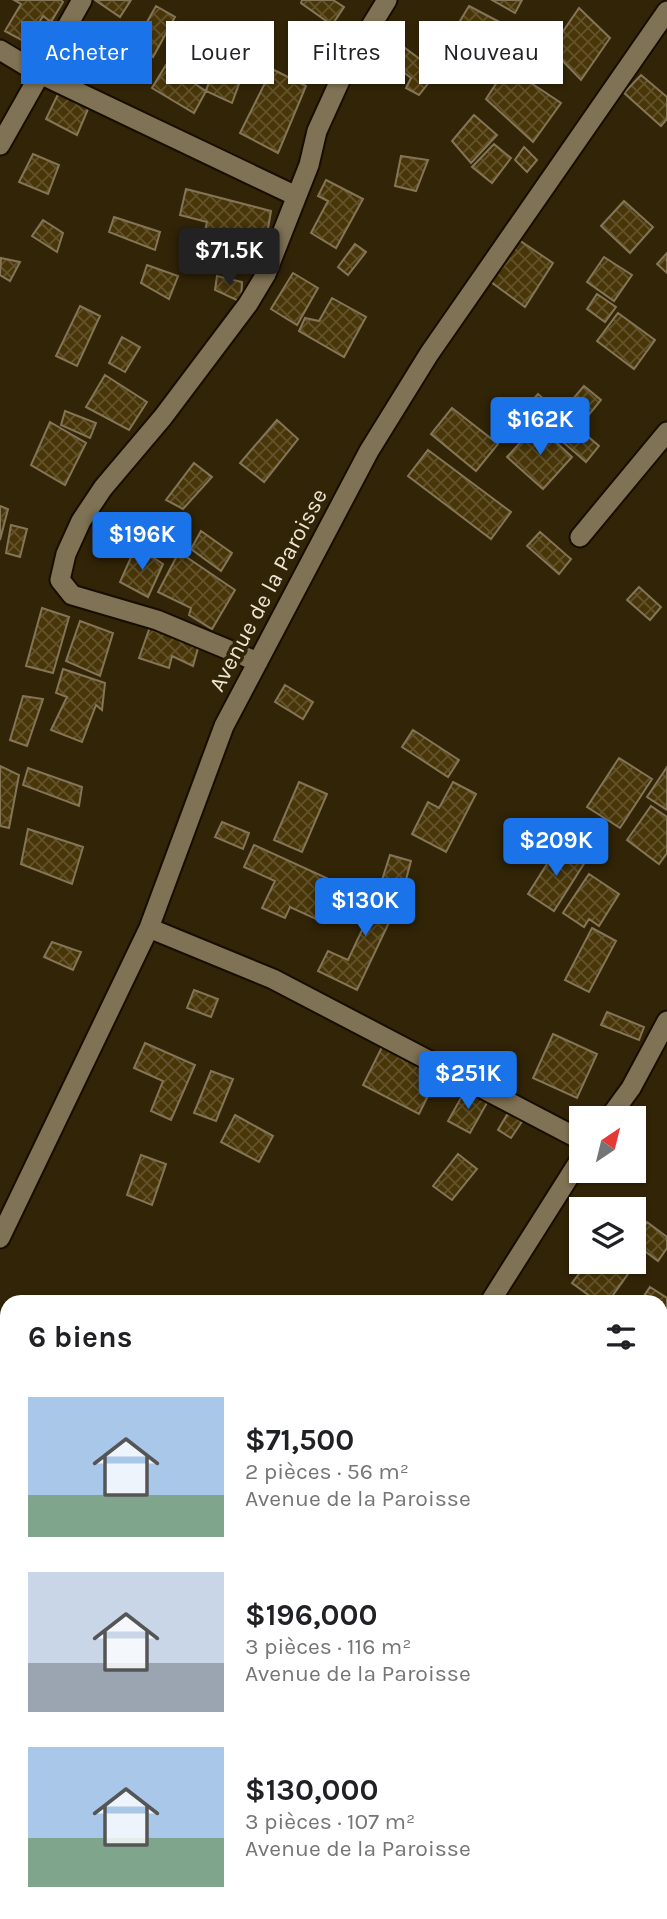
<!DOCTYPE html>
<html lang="fr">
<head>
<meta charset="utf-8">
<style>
	:root { --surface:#fff; --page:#f2f2f2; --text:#202124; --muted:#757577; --accent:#1a73e8 }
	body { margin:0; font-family:Karla,sans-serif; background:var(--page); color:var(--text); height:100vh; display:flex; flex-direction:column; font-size:26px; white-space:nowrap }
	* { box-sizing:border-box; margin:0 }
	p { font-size:23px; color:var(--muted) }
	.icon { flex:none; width:38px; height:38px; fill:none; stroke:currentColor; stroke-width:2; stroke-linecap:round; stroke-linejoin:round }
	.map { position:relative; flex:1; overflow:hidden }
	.details { position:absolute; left:0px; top:1295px; width:668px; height:625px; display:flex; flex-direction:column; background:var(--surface); border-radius:21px 21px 0 0; box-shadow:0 2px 5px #0004 }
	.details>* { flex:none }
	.hud { position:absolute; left:21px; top:21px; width:626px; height:63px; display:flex; gap:14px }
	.needle { width:46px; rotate:35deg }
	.tools { position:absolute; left:569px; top:1106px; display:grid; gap:14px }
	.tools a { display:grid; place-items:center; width:77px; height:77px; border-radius:0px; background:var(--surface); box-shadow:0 2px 5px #0004; font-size:35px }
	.price { position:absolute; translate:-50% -60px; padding:0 16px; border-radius:7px; background:var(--accent); color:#fff; font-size:23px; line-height:46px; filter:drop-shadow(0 2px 4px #0008) }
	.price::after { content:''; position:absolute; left:50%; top:42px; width:21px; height:16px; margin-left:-10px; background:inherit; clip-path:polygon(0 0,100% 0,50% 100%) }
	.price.selected { background:#222; color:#fff }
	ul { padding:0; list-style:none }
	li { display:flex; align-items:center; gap:21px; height:175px; padding:0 28px }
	li span { display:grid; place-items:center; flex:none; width:196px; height:140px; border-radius:0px; color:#555 }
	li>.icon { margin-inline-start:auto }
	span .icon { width:84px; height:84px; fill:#fffc; stroke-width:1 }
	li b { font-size:30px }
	h2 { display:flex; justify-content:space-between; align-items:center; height:84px; padding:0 28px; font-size:30px }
	.pill { padding:0 24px; border-radius:0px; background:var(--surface); box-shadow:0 2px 5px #0004; font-size:24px; line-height:63px }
	.pill.selected { background:var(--accent); color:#fff }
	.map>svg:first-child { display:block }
</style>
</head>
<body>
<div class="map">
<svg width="667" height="1919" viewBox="0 0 667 1919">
	<defs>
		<pattern id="building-cross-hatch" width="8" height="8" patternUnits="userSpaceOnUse" patternTransform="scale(1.75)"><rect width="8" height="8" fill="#483609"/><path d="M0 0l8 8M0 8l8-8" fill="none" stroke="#63532c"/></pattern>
	</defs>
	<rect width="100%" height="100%" fill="#312407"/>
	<path fill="url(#building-cross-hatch)" stroke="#847557" stroke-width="2" d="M14,0H61L63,2L51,22L43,16L27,43L5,31L21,4Z
		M95,0H131L120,17Z
		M302,0H333L344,7L332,25L301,3Z
		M492,0H522L515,13Z
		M156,6L175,17L153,57L134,45Z
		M469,6L507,26L482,68L445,46Z
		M579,8L610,38L581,80L551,49Z
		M74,34L102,49L86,84L56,68Z
		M393,39L437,72L419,95L406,88L411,78L383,56Z
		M215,63L243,73L232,103L206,91Z
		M166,65L206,91L194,113L152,88Z
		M507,67L561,103L533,142L486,99Z
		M272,69L306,86L278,153L240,133Z
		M641,75L667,97V119L661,126L624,93Z
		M61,88L91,102L77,135L46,119Z
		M474,115L497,135L471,163L452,141Z
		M494,144L511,158L492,183L472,167Z
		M524,147L537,160L527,172L515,160Z
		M33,154L59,165L48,194L19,182Z
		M401,156L428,160L416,191L395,186Z
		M326,180L363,199L336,248L311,233L328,201L318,196Z
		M186,189L271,211L264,252L240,245L231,275L197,266L207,222L180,215Z
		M624,201L653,227L630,253L601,226Z
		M114,217L160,232L155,250L109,232Z
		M43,220L63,233L57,252L32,236Z
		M519,240L553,263L525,307L491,282Z
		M355,244L366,252L348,275L338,267Z
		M667,253V273L657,264Z
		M604,257L632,275L614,301L587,282Z
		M1,258L20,262L10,281L0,275Z
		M147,265L178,276L169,299L141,283Z
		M293,273L318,288L297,325L271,309Z
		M217,276L242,282L241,302L215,290Z
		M597,294L616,307L605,322L587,309Z
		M332,298L366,317L344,357L299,331L305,318L319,321Z
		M80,306L100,316L77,366L56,356Z
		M618,313L655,340L634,369L597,341Z
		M122,337L140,347L125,372L109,363Z
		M105,375L147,402L129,430L86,407Z
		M584,386L601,400L578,428L561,413Z
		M538,394L599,446L586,462L525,409Z
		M452,408L498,444L476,471L431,434Z
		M65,411L96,423L90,438L61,425Z
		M277,420L298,439L264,482L240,463Z
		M50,422L86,443L65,485L31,465Z
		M537,424L572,457L543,489L507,457Z
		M428,450L511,512L491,539L408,476Z
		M194,463L212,477L183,509L166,500Z
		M0,506L8,509L0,540Z
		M11,525L27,529L20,557L6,553Z
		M201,531L232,553L221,571L191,549Z
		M540,532L571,559L559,574L527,546Z
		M136,546L163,564L148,597L120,582Z
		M179,552L235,590L212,629L189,615L191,608L158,592Z
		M639,587L661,607L650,620L627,600Z
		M42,608L69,617L53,673L26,666Z
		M80,621L113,633L100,676L66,661Z
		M151,624L200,641L193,666L172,656L169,668L139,658Z
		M63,669L105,683L102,710L96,705L82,742L51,730L67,697L56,693Z
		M285,685L313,702L303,719L275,702Z
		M23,696L43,699L27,746L10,740Z
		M413,730L459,760L448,777L402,747Z
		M619,758L652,779L620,828L587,807Z
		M0,766L19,775L9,828L0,826Z
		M667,767V810L647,797Z
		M28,768L82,787L79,806L23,785Z
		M299,782L327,794L302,852L274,840Z
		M453,782L476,794L446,852L412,834L428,802L439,808Z
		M651,806L667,817V853L659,864L627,840Z
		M222,822L249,833L243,849L215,837Z
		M28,829L83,847L72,884L21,864Z
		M254,845L333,881L316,919L290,907L285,918L262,908L275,881L244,867Z
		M559,845L585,862L554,911L528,894Z
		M390,855L411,861L404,887L382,880Z
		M589,874L619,894L599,926L589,919L584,927L563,913Z
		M375,880L403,893L357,990L318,971L328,951L348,960L371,911L362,907Z
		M592,928L616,941L589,992L565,980Z
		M52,942L81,952L73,970L44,957Z
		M194,990L218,999L211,1017L187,1008Z
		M607,1012L644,1027L639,1040L601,1025Z
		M553,1034L597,1054L577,1098L533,1078Z
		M145,1043L195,1065L171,1120L151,1111L163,1081L134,1068Z
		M382,1047L438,1076L419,1114L363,1085Z
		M211,1071L233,1079L216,1121L194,1113Z
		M466,1089L488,1101L470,1133L448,1121Z
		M511,1108L525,1117L511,1138L498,1130Z
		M235,1115L273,1136L259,1162L221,1142Z
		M458,1154L477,1169L452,1200L433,1186Z
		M141,1155L166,1164L152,1205L127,1195Z
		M647,1222L667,1237V1248L658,1261L634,1243Z
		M588,1262H612L628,1274L608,1302H598L572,1283Z
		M650,1287L667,1298V1333L662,1329V1302H640Z
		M662,1333L667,1337V1363L662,1359Z
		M667,1372V1431L664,1435L662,1434V1380Z
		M0,1523L7,1527L0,1540Z
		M662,1568L667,1573V1602L662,1597Z
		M7,1611V1633L0,1639V1617Z
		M662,1621L667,1626V1649L662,1644Z
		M460,1913H505L500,1919H464Z
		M534,1913H586L591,1919H538Z
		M623,1913H645L640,1919H618Z"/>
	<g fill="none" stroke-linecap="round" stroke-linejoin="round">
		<g stroke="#170e00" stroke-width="23">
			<path id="minor" d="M0,50L40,74L294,195
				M0,145L82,0
				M580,537L667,432
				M258,662L157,620L72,595L60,580L66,554L81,521L103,488L163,417L248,304L266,274L309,165L317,131L347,65L387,0
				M149,928L273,979L581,1140
				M609,1118L631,1088L667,1021
				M0,1238L149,928L224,726L369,451L429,354L667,11
				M490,1302L581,1158
				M0,1436L7,1440
				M662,1489L667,1483
				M0,1698L7,1706
				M662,1730L667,1734
				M167,1913L171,1919
				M258,1919L264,1913"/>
		</g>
		<use href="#minor" stroke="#807254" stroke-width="19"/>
	</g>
	<g text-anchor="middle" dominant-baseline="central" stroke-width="7" stroke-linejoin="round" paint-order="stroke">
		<g font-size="23" fill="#ede5d4" stroke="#312407">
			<text transform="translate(268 590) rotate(-62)">Avenue de la Paroisse</text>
		</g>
	</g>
</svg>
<div class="tools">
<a><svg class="needle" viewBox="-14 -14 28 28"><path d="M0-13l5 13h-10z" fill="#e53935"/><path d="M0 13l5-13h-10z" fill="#757577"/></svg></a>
<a><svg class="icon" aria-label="layers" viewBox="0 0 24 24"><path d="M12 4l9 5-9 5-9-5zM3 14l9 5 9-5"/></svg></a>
</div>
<b class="price selected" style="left:229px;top:288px">$71.5K</b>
<b class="price" style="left:540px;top:457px">$162K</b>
<b class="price" style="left:142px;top:572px">$196K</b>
<b class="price" style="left:556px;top:878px">$209K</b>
<b class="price" style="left:365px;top:938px">$130K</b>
<b class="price" style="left:468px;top:1111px">$251K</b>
<div class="hud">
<a class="pill selected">Acheter</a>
<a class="pill">Louer</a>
<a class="pill">Filtres</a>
<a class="pill">Nouveau</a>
</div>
<section class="details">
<h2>6 biens<svg class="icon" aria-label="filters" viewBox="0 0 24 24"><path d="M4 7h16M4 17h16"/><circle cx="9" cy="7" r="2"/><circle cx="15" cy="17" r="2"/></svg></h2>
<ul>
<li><span style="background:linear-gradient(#a9c7e8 70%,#7fa58c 0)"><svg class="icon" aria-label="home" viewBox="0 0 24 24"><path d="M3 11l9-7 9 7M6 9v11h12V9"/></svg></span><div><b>$71,500</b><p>2 pièces · 56 m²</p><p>Avenue de la Paroisse</p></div></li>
<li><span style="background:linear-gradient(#c9d6e8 65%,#9aa5b1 0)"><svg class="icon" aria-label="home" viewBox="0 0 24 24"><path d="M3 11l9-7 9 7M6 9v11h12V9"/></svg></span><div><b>$196,000</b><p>3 pièces · 116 m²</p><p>Avenue de la Paroisse</p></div></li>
<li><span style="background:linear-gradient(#a9c7e8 65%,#7fa58c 0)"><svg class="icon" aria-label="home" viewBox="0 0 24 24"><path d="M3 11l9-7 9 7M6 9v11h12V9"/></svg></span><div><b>$130,000</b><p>3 pièces · 107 m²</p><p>Avenue de la Paroisse</p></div></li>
</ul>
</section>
</div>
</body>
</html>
